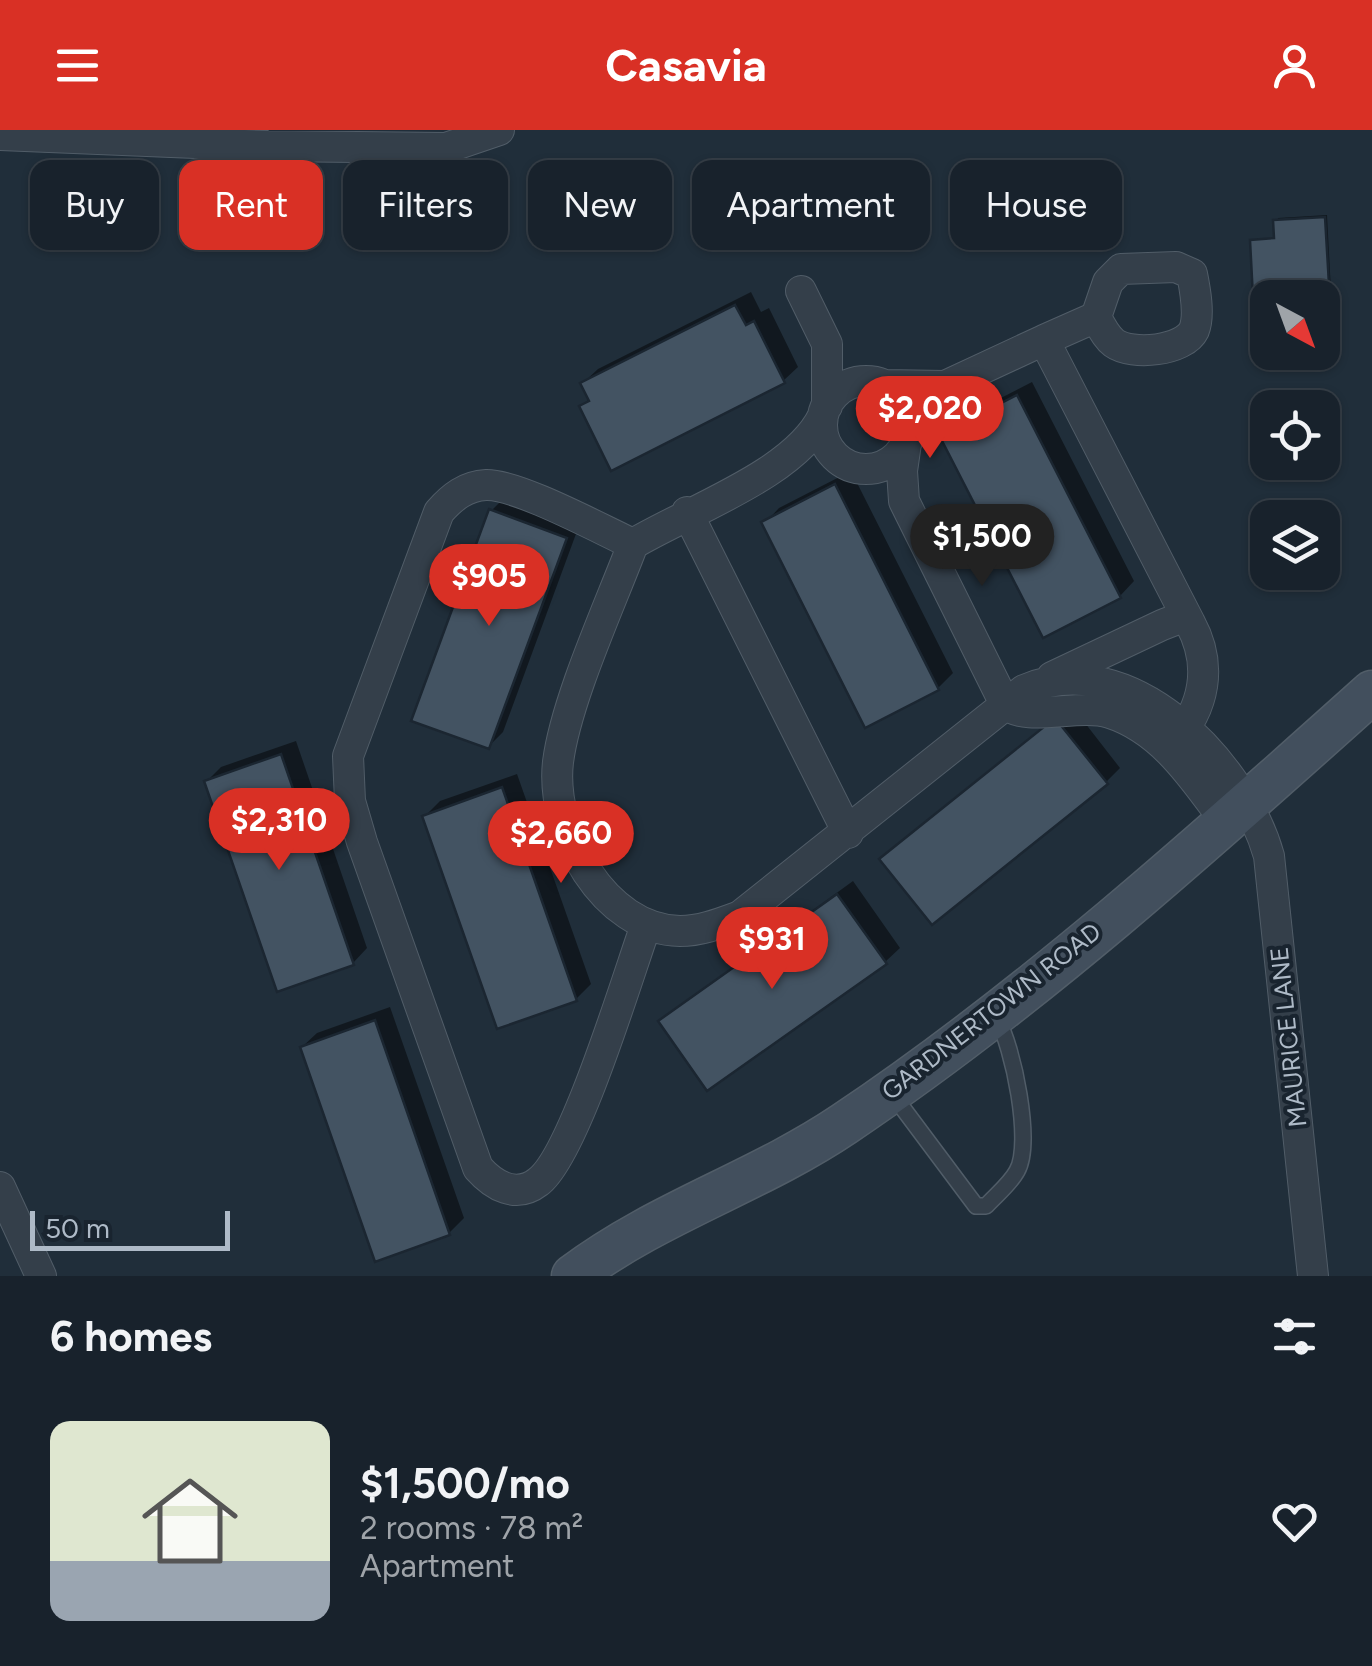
<!DOCTYPE html>
<html lang="en">
<head>
<meta charset="utf-8">
<style>
	:root { --surface:#18222c; --page:#252f38; --text:#f1f3f6; --muted:#9fa4a9; --line:#363f48; --accent:#d93025 }
	body { margin:0; font-family:Figtree,sans-serif; background:var(--page); color:var(--text); height:100vh; display:flex; flex-direction:column; font-size:38px; white-space:nowrap }
	* { box-sizing:border-box; margin:0 }
	p { font-size:32px; color:var(--muted) }
	.icon { flex:none; width:55px; height:55px; fill:none; stroke:currentColor; stroke-width:2; stroke-linecap:round; stroke-linejoin:round }
	.map { position:relative; height:1146px; overflow:hidden }
	.drawer { display:flex; flex-direction:column; background:var(--surface); flex:1 }
	.drawer>* { flex:none }
	.banner { position:absolute; left:30px; top:30px; width:1312px; height:90px; display:flex; gap:20px }
	.needle { width:65px; rotate:139deg }
	.tools { position:absolute; left:1250px; top:150px; display:grid; gap:20px }
	.tools a { display:grid; place-items:center; width:90px; height:90px; border-radius:20px; background:var(--surface); box-shadow:0 2px 8px #0004,0 0 0 2px var(--line); font-size:50px }
	.scale { position:absolute; left:30px; bottom:25px; width:200px; box-sizing:border-box; padding-left:10px; border:5px solid #aebac7; border-top:0; font-size:28px; line-height:35px; white-space:nowrap; color:#aebac7; -webkit-text-stroke:8px #19242f; paint-order:stroke }
	.price { position:absolute; translate:-50% -85px; padding:0 22px; border-radius:35px; background:var(--accent); color:#fff; font-size:32px; line-height:65px; filter:drop-shadow(0 2px 5px #0008) }
	.price::after { content:''; position:absolute; left:50%; top:60px; width:30px; height:22px; margin-left:-15px; background:inherit; clip-path:polygon(0 0,100% 0,50% 100%) }
	.price.active { background:#222; color:#fff }
	ul { padding:0; list-style:none }
	li { display:flex; align-items:center; gap:30px; height:250px; padding:0 50px }
	li+li { border-top:2px solid var(--line) }
	li span { display:grid; place-items:center; flex:none; width:280px; height:200px; border-radius:20px; color:#555 }
	li>.icon { margin-inline-start:auto }
	span .icon { width:120px; height:120px; fill:#fffc; stroke-width:1 }
	li b { font-size:42px }
	h2 { display:flex; justify-content:space-between; align-items:center; height:120px; padding:0 50px; font-size:42px }
	.tag { padding:0 35px; border-radius:20px; background:var(--surface); box-shadow:0 2px 8px #0004,0 0 0 2px var(--line); font-size:35px; line-height:90px }
	.tag.active { background:var(--accent); color:#fff }
	header { display:flex; justify-content:space-between; align-items:center; height:130px; padding:0 50px; background:var(--accent); color:#fff; font-size:45px; font-weight:700 }
	.map>svg:first-child { display:block }
</style>
</head>
<body>
<header><svg class="icon" aria-label="menu" viewBox="0 0 24 24"><path d="M4 6h16M4 12h16M4 18h16"/></svg>Casavia<svg class="icon" aria-label="person" viewBox="0 0 24 24"><circle cx="12" cy="8" r="4"/><path d="M4 21q1-7 8-7t8 7"/></svg></header>
<div class="map">
<svg width="1372" height="1146" viewBox="0 0 1372 1146">
	<rect width="100%" height="100%" fill="#202e3a"/>
	<path fill="#0007" d="M1327,85L1333,199L1331,202L1322,168L1252,111L1276,107L1278,88Z
		M751,162L761,182L769,178L798,237L783,251L582,276L590,268L583,253L598,239Z
		M1032,252L1134,451L1120,466L942,305L956,291Z
		M851,341L953,543L938,558L765,393L779,378Z
		M506,366L580,393L503,602L489,616L491,381Z
		M1071,575L1120,638L1106,652L882,729Z
		M296,611L367,818L353,833L206,652L221,637Z
		M517,644L591,854L576,869L425,686L440,671Z
		M853,751L900,818L885,832L661,891Z
		M390,877L464,1088L449,1103L302,917L317,903Z"/>
	<path fill="#435362" stroke="#1b2631" stroke-width="2.5" d="M1325,87L1332,205H1322V168H1268V186L1254,187L1250,110L1274,108L1273,90Z
		M735,175L746,195L754,191L785,253L611,341L579,276L589,271L580,253Z
		M1017,265L1121,468L1043,508L939,305Z
		M835,354L939,560L865,598L761,392Z
		M489,379L567,408L489,619L411,591Z
		M1055,588L1108,654L932,795L879,729Z
		M281,624L354,835L277,862L204,651Z
		M502,657L577,871L497,899L422,686Z
		M837,764L887,834L707,961L658,891Z
		M375,890L450,1105L375,1132L300,917Z"/>
	<g fill="none" stroke-linecap="round" stroke-linejoin="round">
		<g stroke="#515d68" stroke-width="18">
			<path id="lane" d="M893,965L976,1076H986C996,1065 1010,1054 1017,1041C1033,1013 1013,916 997,889"/>
		</g>
		<g stroke="#515d68" stroke-width="32">
			<path id="street" d="M0,5L268,16L446,18L499,0
				M801,161L827,214V276
				M1044,210L1096,187C1100,195 1106,207 1114,213C1132,226 1184,221 1194,200C1200,185 1195,159 1192,144L1176,137L1121,139L1108,152L1096,187
				M822 295a44 44 0 1 1 88 0a44 44 0 1 1-88 0Z
				M885,255L945,256L1044,210L1190,493
				M823,286C795,344 690,380 633,414C610,475 566,570 558,632C550,702 604,800 680,801C701,801 721,793 740,786L1024,560C1129,513 1243,633 1269,726L1313,1146
				M906,313L902,341L904,371L1005,574C1026,593 1079,573 1110,583C1163,600 1194,649 1226,692
				M687,382L848,703
				M633,414C600,399 517,354 486,355C466,356 452,367 439,382L348,626L350,671L362,712L478,1038C494,1056 516,1069 538,1052C574,1026 628,845 646,795
				M1052,547L1162,495L1180,488L1190,493C1213,535 1205,578 1173,613
				M0,1057L41,1146"/>
		</g>
		<g stroke="#515d68" stroke-width="45">
			<path id="secondary" d="M573,1146C656,1083 758,1052 844,994C1028,871 1207,710 1372,562"/>
		</g>
		<use href="#lane" stroke="#343f4a" stroke-width="15"/>
		<use href="#street" stroke="#343f4a" stroke-width="30"/>
		<use href="#secondary" stroke="#424f5d" stroke-width="42"/>
	</g>
	<g text-anchor="middle" dominant-baseline="central" stroke-width="8" stroke-linejoin="round" paint-order="stroke">
		<g font-size="25" fill="#aebac7" stroke="#19242f">
			<text transform="translate(991 881) rotate(-38)">GARDNERTOWN ROAD</text>
			<text transform="translate(1288 907) rotate(-96)">MAURICE LANE</text>
		</g>
	</g>
</svg>
<div class="tools">
<a><svg class="needle" viewBox="-14 -14 28 28"><path d="M0-13l5 13h-10z" fill="#e53935"/><path d="M0 13l5-13h-10z" fill="#9fa4a9"/></svg></a>
<a><svg class="icon" aria-label="locate" viewBox="0 0 24 24"><circle cx="12" cy="12" r="6"/><path d="M12 2v4M12 18v4M2 12h4M18 12h4"/></svg></a>
<a><svg class="icon" aria-label="layers" viewBox="0 0 24 24"><path d="M12 4l9 5-9 5-9-5zM3 14l9 5 9-5"/></svg></a>
</div>
<div class="scale">50 m</div>
<b class="price" style="left:930px;top:331px">$2,020</b>
<b class="price active" style="left:982px;top:459px">$1,500</b>
<b class="price" style="left:489px;top:499px">$905</b>
<b class="price" style="left:279px;top:743px">$2,310</b>
<b class="price" style="left:561px;top:756px">$2,660</b>
<b class="price" style="left:772px;top:862px">$931</b>
<div class="banner">
<a class="tag">Buy</a>
<a class="tag active">Rent</a>
<a class="tag">Filters</a>
<a class="tag">New</a>
<a class="tag">Apartment</a>
<a class="tag">House</a>
</div>
</div>
<section class="drawer">
<h2>6 homes<svg class="icon" aria-label="filters" viewBox="0 0 24 24"><path d="M4 7h16M4 17h16"/><circle cx="9" cy="7" r="2"/><circle cx="15" cy="17" r="2"/></svg></h2>
<ul>
<li><span style="background:linear-gradient(#dfe7d0 70%,#9aa5b1 0)"><svg class="icon" aria-label="home" viewBox="0 0 24 24"><path d="M3 11l9-7 9 7M6 9v11h12V9"/></svg></span><div><b>$1,500/mo</b><p>2 rooms · 78 m²</p><p>Apartment</p></div><svg class="icon" aria-label="heart" viewBox="0 0 24 24"><path d="M12 20l-8-8c-3-5 5-10 8-4 3-6 11-1 8 4z"/></svg></li>
</ul>
</section>
</body>
</html>
